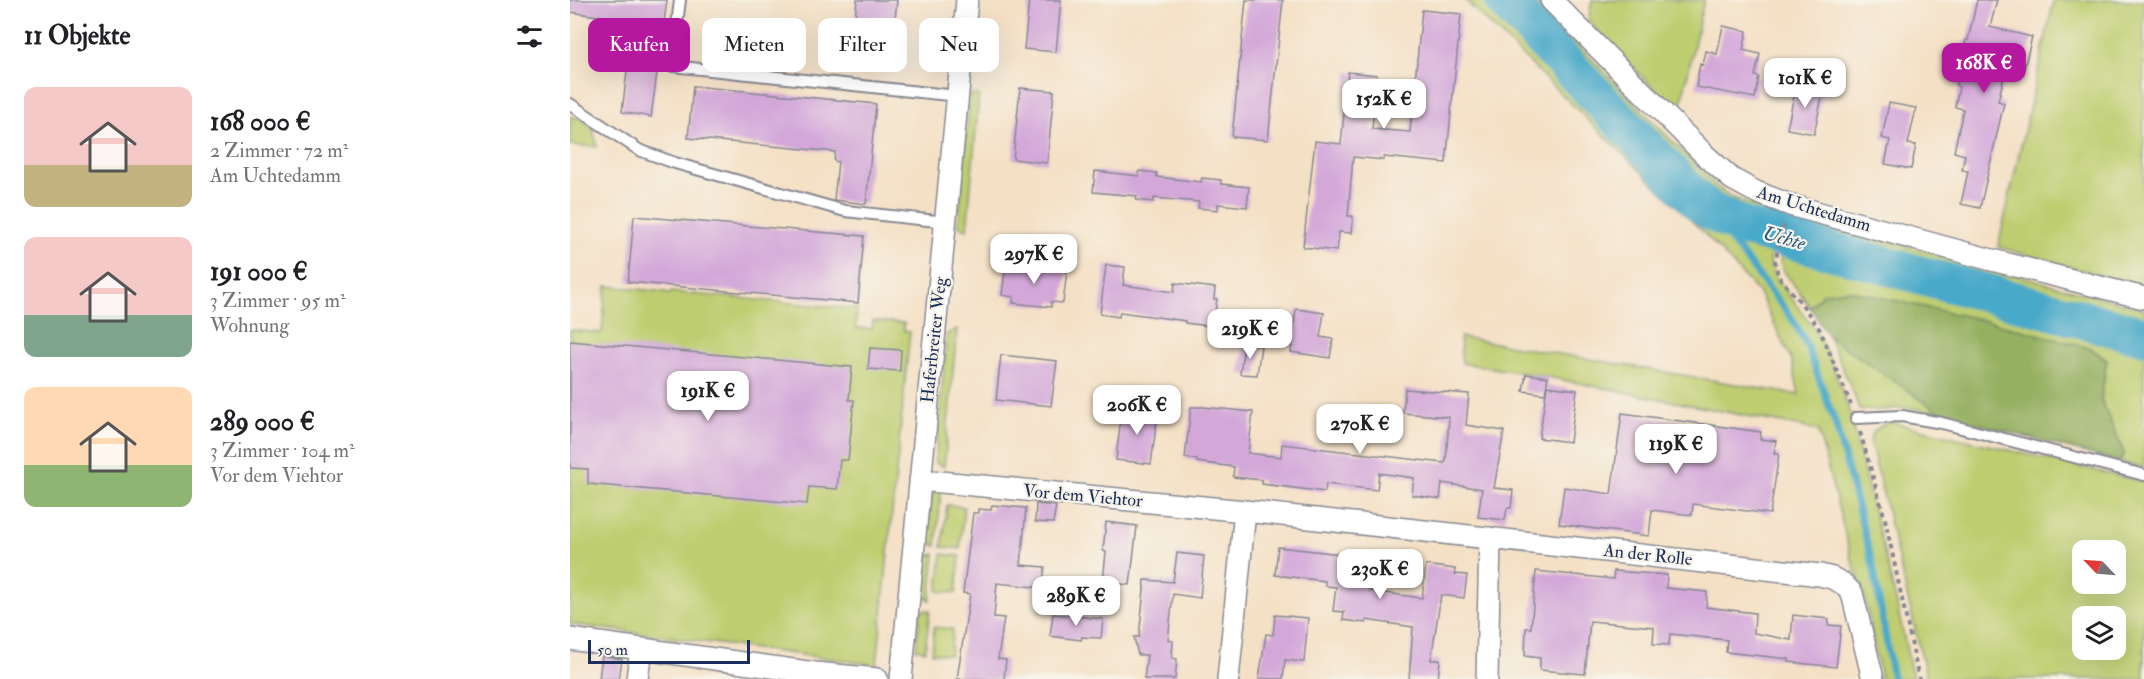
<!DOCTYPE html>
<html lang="de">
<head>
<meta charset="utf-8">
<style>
	:root { --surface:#fff; --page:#f2f2f2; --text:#202124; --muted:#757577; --accent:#b5179e }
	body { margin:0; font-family:"IM FELL Double Pica",serif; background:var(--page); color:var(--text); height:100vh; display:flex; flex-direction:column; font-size:22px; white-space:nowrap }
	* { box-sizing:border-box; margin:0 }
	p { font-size:20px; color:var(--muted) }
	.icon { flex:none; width:33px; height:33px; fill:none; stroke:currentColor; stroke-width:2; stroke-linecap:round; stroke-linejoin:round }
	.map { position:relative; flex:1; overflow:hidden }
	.side { display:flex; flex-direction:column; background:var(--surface); width:570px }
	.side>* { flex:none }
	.guide { position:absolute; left:18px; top:18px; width:570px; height:54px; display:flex; gap:12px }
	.needle { width:39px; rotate:295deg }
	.tools { position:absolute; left:1502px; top:540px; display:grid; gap:12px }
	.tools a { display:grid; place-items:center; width:54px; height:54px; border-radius:12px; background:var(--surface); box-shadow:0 6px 24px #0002; font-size:30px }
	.scale { position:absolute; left:18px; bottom:15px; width:162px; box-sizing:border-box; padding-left:6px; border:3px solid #1b2f5e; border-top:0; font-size:16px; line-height:21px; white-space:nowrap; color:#1b2f5e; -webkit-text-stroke:4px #f7f3e8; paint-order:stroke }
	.price { position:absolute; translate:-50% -51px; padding:0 14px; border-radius:12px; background:#fff; color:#222; font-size:20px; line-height:39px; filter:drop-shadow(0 2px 3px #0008) }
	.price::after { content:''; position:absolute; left:50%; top:36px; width:18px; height:14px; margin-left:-9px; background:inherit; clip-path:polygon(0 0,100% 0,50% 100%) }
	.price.current { background:var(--accent); color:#fff }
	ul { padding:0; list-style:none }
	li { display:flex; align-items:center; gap:18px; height:150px; padding:0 24px }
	li span { display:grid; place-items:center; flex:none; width:168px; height:120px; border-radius:12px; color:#555 }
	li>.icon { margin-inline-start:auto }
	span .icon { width:72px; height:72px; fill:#fffc; stroke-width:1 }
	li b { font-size:26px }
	h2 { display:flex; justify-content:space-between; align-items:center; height:72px; padding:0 24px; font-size:26px }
	.pill { padding:0 21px; border-radius:12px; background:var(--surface); box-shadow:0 6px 24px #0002; font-size:21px; line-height:54px }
	.pill.current { background:var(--accent); color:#fff }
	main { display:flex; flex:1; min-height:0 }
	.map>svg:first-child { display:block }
</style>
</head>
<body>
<main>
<section class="side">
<h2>11 Objekte<svg class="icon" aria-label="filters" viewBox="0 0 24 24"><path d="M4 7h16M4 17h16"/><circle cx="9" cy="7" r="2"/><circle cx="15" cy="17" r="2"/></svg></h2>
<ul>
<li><span style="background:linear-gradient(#f6c9c9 65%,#c2b280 0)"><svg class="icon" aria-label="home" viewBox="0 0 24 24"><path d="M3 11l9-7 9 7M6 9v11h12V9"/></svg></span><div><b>168 000 €</b><p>2 Zimmer · 72 m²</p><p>Am Uchtedamm</p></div></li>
<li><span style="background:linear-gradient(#f6c9c9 65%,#7fa58c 0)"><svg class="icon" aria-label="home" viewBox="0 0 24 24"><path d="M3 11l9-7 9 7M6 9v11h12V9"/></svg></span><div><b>191 000 €</b><p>3 Zimmer · 95 m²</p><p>Wohnung</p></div></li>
<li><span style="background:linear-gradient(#ffd9b3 65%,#8fb573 0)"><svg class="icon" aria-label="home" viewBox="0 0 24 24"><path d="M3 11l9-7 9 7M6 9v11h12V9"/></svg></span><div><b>289 000 €</b><p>3 Zimmer · 104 m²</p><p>Vor dem Viehtor</p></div></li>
</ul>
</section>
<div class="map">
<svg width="1574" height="679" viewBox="0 0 1574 679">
	<rect width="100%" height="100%" fill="#f7f3e8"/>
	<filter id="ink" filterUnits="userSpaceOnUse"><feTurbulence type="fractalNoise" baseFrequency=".0167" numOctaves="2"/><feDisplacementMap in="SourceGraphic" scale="12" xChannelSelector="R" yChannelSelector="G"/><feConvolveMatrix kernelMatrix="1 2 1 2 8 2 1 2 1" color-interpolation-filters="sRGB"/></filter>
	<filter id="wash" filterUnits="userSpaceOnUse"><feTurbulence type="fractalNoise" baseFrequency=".008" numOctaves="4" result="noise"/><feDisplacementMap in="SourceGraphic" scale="24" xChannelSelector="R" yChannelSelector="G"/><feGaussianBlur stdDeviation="1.35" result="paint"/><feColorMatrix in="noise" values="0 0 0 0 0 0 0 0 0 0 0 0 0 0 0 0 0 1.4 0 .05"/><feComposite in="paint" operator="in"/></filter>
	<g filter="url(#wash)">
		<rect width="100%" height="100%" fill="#f4e0c5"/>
		<path fill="#becd6f" stroke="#6c7e66" stroke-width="1.5" fill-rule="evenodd" d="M895,0H964L1147,187L1163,198L1212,217L1200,261L1206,278L1244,328L1263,366L1279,411L1324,592L1343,679H1311L1293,589L1283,564L1248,430L978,377L892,363L890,337L1229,395L1222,361L1189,293L1136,235Z
			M1022,0H1134L1109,114L1018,21Z
			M1484,0H1574V287L1428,247Z
			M400,95H409L397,230L388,225Z
			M0,117H7L23,128L27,147L0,145Z
			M1223,216L1574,309V468L1550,462L1554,453L1531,399L1537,359L1253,293L1240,307L1213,270L1210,260Z
			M36,286L96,292V294H100L101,292L287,309L286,328L302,329L303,321L334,323V331L340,332L307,665L0,624V330L32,333Z
			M387,329L374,467L365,462L377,334Z
			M1259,337L1374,415C1362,413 1349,408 1337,408C1321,408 1304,412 1289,409L1283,392Z
			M1320,422L1574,482V679H1357L1303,452C1295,437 1305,427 1320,422ZM1512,550H1545V584H1512ZM1512,616H1545V650H1512Z
			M362,492H371L366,546L357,543Z
			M377,505L394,507L390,549L372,547Z
			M365,554L360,600L352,595L356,556Z
			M372,554L390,556L386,593L368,591Z
			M360,610L355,651L346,649L350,611Z
			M364,627L383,629L380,655L362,653Z"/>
		<path fill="#96b062" stroke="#587060" stroke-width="1.5" d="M1278,290L1413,320L1520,348L1537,359L1531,399L1554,453L1550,462L1374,415L1259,337L1240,307L1253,293Z"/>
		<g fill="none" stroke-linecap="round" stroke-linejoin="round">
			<path stroke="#4aa9c9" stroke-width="7" d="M1142,212L1153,230L1221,317L1235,341L1265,422L1303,565L1323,679"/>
			<path stroke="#4aa9c9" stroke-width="39" d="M934,0L1127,200L1142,212L1174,227L1574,336"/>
		</g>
		<g id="blocks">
			<path fill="#d3a8d9" d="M0,0H97L81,117L52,112L62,31L48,29L49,19L0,12Z
				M287,0H327L321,57L281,53Z
				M459,0H491L486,52L454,49Z
				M676,0H713L698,140L662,137Z
				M1407,0H1427L1420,27L1462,37L1454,69L1437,65L1428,101L1434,103L1410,208L1391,204L1398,171L1392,170L1395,155L1384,152L1393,109L1385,107L1389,87L1386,85L1396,40H1398Z
				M852,10L891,14L876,163L814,157V160L783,157L778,216H783L781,233L769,232L767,251L733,247L745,141L771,144L778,72L807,75L802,129L840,132Z
				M1153,26L1177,31L1173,50L1190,54L1185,76L1189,77L1185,98L1126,87L1130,64L1133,65L1136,51L1147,54Z
				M1241,83L1246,90L1253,92L1244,134L1217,129L1226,86L1232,88Z
				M123,86L306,104L296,204L264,200L268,162L264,161L265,152L118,138Z
				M450,88L484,91L477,163L443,159Z
				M1319,103L1346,108L1338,144L1346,145L1341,169L1315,164L1320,140L1312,138Z
				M525,171L569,176V171L587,173V177L631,182L632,178L651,180V184L679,187L677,207L648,204V210L628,208L629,202L584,198V202L566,200L567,196L523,192Z
				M64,216L294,236L288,303L58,282Z
				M436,263L497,271L493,303L481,302V307L443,303L444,297L432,295Z
				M536,265L555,267L553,285L604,292L605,283L645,288L644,299H647L645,313L659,314L657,331L639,329V326L615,323V321L602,319L550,312L549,317L530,314Z
				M726,309L754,313L750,337L763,339L760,358L721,352Z
				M0,341L282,367L279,400H284L278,460H270L267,489L239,487L237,504L18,484V469L0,468Z
				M674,344L691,346L687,375L670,374Z
				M300,348L331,350L330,371L298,369Z
				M431,355L487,361L481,406L426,400Z
				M956,374L978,377L975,394L953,391Z
				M977,386L1007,390L1000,442L969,438Z
				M835,389L899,394L896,425L934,431L924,488L943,490L941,508H937L935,520L908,517L912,489L872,483L870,499L842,495L844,478L809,473L807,490L756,484L755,492L692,484V480L663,477L664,467L627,462V460L615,458L621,407H633L683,412L678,453L711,457L712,444L874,463L876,461L879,417L833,413Z
				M552,408L588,412L581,464L546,460Z
				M1052,413L1191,432L1190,439L1206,441L1204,454H1209L1200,514L1123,504L1122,515L1082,510L1079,536L989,524L994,487L1041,494Z
				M466,504L486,506L483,523L465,522Z
				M422,505L456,508L451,565L475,567L472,588L427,583L424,617L434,618L428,659L436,660L434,679H387L400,594L393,593L403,513H408V509L421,510Z
				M536,522L567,526L560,585L533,582L536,552L533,551Z
				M708,547L771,554L770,563L779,564L778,575L801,576L800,591L852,598L856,565L885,569V574L897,575L894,598L871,595L861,660H870L868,679H839L843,627L796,620V623L773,620L774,612L763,611L766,587L755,586V581L705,575Z
				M607,553L634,556L630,598L603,594L598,640L603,641L602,658L607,659L605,679H574L577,655H568L564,637H569L575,580L603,582Z
				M966,571L1043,579L1044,571L1097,575L1096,588L1137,592L1136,607L1185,613L1184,633L1221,640L1223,615L1259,619L1258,625L1271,626L1266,667L1219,662V659L1156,652L1157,640L1100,634L1099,645L1083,644L1084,627L1020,621L1015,674L970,670V658L955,656L956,628H961Z
				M483,614L533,619L531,638L512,637L511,640L480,636Z
				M705,615L738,618L734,662L715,660L713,679H689L696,634L703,635Z
				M32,656L52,659L49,679H29Z"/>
		</g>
	</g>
	<g filter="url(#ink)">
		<use href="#blocks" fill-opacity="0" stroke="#888892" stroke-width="1.5"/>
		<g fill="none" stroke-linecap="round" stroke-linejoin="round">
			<g stroke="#888892" stroke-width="14">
				<path id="service" d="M110,0L102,66L388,96
					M0,104L69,150L105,163L275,211L376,222
					M1286,418L1332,416L1372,423L1574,475"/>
			</g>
			<g stroke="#888892" stroke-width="24">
				<path id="minor" d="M981,0L1135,155L1162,179L1186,192L1220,205L1418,259L1574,298
					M350,480L675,511L1250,575L1262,578L1272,583L1282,593L1303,679
					M0,639L245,673L307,679
					M67,679L71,649
					M331,679L397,0
					M658,679L675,511
					M917,679L920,538"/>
			</g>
			<path stroke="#888892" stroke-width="4" stroke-dasharray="4.5 4.5" stroke-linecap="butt" d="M1214,225L1205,261L1208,276L1231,303L1250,330L1281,405
				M1290,432L1315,519L1349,679"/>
			<use href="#service" stroke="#fff" stroke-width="10"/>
			<use href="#minor" stroke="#fff" stroke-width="21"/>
		</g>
	</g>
	<g text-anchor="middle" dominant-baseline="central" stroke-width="4.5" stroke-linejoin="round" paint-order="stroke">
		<g font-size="18" fill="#1b2f5e" stroke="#f7f3e8">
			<text transform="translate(1244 209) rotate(17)">Am Uchtedamm</text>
			<text transform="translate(364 340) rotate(-84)">Haferbreiter Weg</text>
			<text transform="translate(513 496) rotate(5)">Vor dem Viehtor</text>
			<text transform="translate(1078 555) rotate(6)">An der Rolle</text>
		</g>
		<g font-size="20" font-style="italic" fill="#2b5a83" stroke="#f7f3e8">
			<text transform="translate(1214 238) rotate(15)">Uchte</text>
		</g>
	</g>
</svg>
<div class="tools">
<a><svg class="needle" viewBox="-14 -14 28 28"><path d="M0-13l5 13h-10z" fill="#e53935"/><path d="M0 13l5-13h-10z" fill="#757577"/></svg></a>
<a><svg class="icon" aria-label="layers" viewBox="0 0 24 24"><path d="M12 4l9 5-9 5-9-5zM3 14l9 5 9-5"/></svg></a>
</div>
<div class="scale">50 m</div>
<b class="price current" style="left:1414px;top:94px">168K €</b>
<b class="price" style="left:1235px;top:109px">101K €</b>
<b class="price" style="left:814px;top:130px">152K €</b>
<b class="price" style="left:464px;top:285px">297K €</b>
<b class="price" style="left:680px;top:360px">219K €</b>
<b class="price" style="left:138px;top:422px">191K €</b>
<b class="price" style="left:567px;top:436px">206K €</b>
<b class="price" style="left:790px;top:455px">270K €</b>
<b class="price" style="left:1106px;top:475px">119K €</b>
<b class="price" style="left:810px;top:600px">230K €</b>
<b class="price" style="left:506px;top:627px">289K €</b>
<div class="guide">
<a class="pill current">Kaufen</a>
<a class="pill">Mieten</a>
<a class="pill">Filter</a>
<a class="pill">Neu</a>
</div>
</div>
</main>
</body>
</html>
